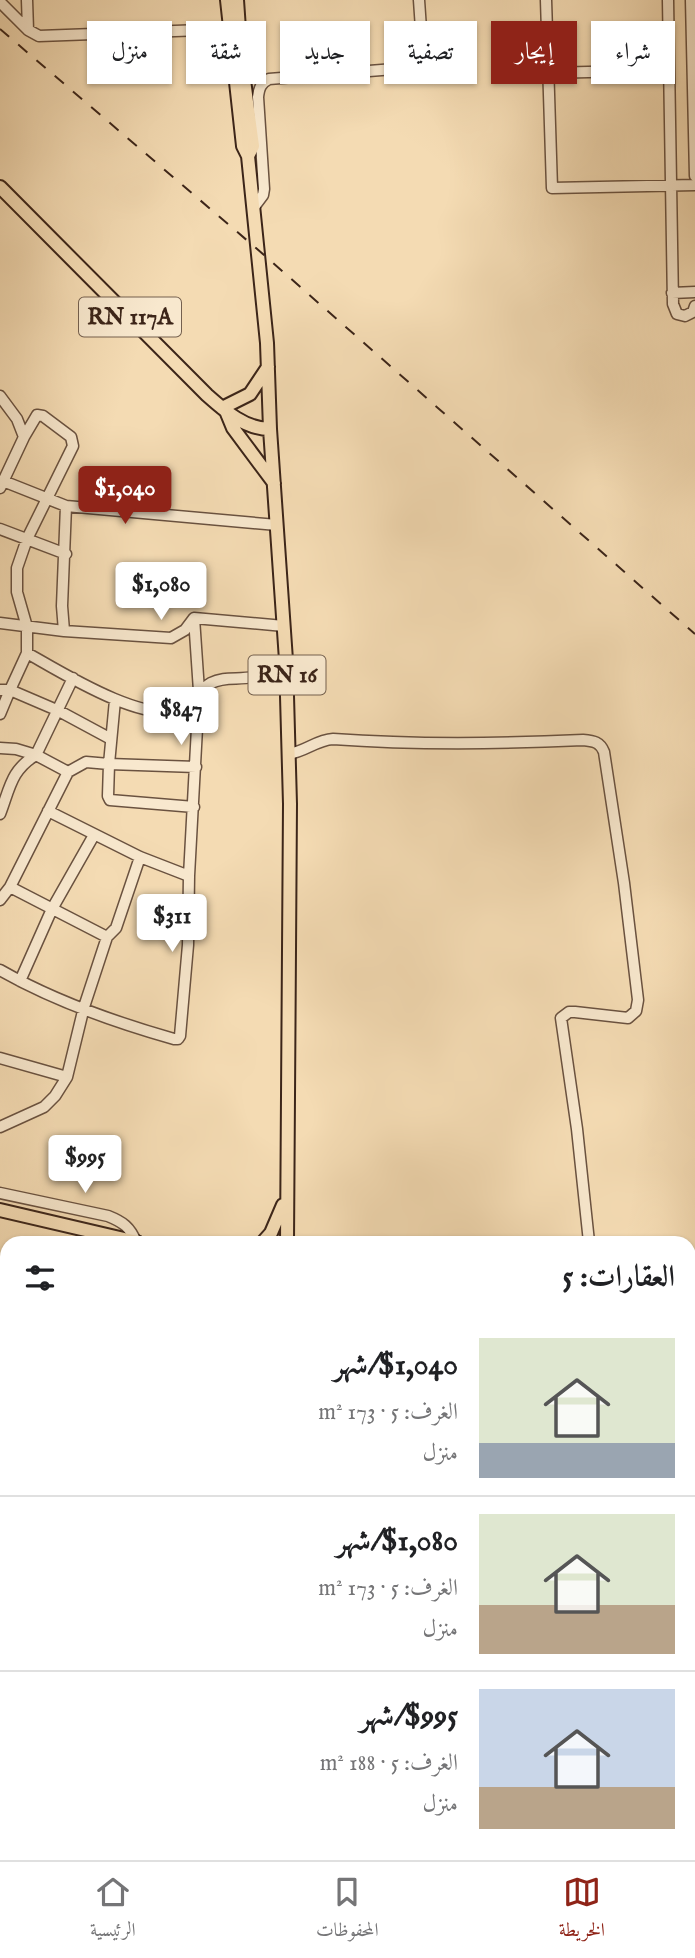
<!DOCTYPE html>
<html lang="ar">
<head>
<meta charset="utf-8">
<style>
	:root { --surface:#fff; --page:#f6f6f6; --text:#202124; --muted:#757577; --line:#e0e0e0; --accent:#8f2418 }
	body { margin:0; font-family:"IM FELL English",Amiri,serif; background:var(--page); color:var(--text); direction:rtl; height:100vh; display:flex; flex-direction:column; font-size:26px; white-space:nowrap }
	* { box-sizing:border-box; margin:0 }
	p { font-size:23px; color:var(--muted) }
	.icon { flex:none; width:38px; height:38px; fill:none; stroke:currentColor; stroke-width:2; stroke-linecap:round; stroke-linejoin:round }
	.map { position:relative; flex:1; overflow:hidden; direction:ltr }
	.side { position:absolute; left:0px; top:1236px; width:696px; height:625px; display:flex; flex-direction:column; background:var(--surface); border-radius:21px 21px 0 0; box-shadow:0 2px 5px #0004; direction:rtl }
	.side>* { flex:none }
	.guide { position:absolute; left:21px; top:21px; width:654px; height:63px; direction:rtl; display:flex; gap:14px }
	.price { position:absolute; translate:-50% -60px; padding:0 16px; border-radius:7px; background:#fff; color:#222; font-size:23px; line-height:46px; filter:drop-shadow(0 2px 4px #0008) }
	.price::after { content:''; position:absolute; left:50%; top:42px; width:21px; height:16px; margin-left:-10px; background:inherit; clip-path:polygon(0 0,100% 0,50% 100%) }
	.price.selected { background:var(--accent); color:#fff }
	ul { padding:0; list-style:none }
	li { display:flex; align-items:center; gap:21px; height:175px; padding:0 21px }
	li+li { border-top:2px solid var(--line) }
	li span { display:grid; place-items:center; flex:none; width:196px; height:140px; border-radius:0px; color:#555 }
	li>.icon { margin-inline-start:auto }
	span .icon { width:84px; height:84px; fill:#fffc; stroke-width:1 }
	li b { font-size:30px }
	h2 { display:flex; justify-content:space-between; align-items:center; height:84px; padding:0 21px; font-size:30px }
	.tag { padding:0 24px; border-radius:0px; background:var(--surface); box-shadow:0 2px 5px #0004; font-size:24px; line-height:63px }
	.tag.selected { background:var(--accent); color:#fff }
	.tabs { display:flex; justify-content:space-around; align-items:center; height:98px; border-top:2px solid var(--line); background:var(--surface); font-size:19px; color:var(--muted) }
	.tabs a { display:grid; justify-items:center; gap:4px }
	.tabs .selected { color:var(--accent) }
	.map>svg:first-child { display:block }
</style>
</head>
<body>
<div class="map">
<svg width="695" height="1860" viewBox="0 0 695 1860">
	<rect width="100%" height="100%" fill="#f4dbb3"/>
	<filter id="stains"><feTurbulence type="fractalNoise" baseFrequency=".00286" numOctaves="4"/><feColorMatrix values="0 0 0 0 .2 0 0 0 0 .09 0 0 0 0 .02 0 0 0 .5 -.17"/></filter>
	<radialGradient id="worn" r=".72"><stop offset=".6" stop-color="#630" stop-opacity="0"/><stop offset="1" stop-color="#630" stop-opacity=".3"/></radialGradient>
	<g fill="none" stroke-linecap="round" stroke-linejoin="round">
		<g stroke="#6a5240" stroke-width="13">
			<path id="minor" d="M27,0L28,30
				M546,0L552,188L695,185
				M668,0L673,304L677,314L685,316L693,312L695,306
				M691,0L695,176
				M0,2L28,30L39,36L229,29
				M548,73L669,70
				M254,207L263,195L264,189L258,97C259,88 261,83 269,79L419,67L423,58L419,0
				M672,293L695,292
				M0,396L17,419L24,437
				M3,481L66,506
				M0,488L24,437L37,415L43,416L71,437L73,446L27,539L17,568V592L27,627V653C61,672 146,726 185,709C196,705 198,690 211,683C224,676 238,680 253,677C265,674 275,666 286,660
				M0,529L66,554
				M0,623L64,631L171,638L185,630L194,618L284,626
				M64,631L62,606L66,506L277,525
				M0,690H10L27,653
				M0,714L10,690L59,711L111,739
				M0,748L16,749L36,755L73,678
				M288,754C305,752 316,740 333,739C416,745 499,744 583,740C594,741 600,742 604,752L624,883L638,1000L636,1011L628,1018L575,1012H569L561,1018L577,1129L589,1242
				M194,807L110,800L108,796L109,764L196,767
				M48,811L140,857L189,876
				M0,814C10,788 11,770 36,755L68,772L86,762L109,764L115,700
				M10,887L107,937
				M0,900L10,887L68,772
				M0,970C54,1001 114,1022 174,1039H178L180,1036L188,945L189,876L199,691L194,618
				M20,981L52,909L94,835
				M0,1058L67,1077
				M0,1127L44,1107L55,1096L67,1077L84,1007L107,937L116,928L140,857
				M0,1193L108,1216C123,1222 130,1227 136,1242
				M690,1421L695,1424
				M0,1817H7
				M301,1860V1853"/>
		</g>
		<g stroke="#3c2519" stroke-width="16">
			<path id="major" d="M227,0L243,146L248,156L267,343L270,429L286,660L290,804L287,1242
				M237,0L241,58L253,146L248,156
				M0,187L207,395C225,411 245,429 270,429
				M222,408L250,394L268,367
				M226,411L233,428L274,483
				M0,1210L137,1242
				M263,1242L271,1233L283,1205
				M278,1860V1853"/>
		</g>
		<use href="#minor" stroke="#f8e8ce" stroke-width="10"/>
		<use href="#major" stroke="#f4dbb3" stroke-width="12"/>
		<path stroke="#3c2519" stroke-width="2" stroke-dasharray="12 12" stroke-linecap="butt" d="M0,29L256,248L695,634"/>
	</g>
	<g text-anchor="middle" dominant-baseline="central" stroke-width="7" stroke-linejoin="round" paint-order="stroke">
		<g fill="#f8e8ce" stroke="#74604f" stroke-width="2">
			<rect x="79" y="297.5" width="102" height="39" rx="5"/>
			<rect x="248.5" y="655.5" width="77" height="39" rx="5"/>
		</g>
		<g font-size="23" font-weight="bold" fill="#3c2519">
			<text x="130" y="317">RN 117A</text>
			<text x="287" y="675">RN 16</text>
		</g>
	</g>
	<rect width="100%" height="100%" filter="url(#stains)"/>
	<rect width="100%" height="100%" fill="url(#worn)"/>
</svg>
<b class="price selected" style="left:125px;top:526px">$1,040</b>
<b class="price" style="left:161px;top:622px">$1,080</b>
<b class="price" style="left:181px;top:747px">$847</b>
<b class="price" style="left:172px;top:954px">$311</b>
<b class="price" style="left:85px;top:1195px">$995</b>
<div class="guide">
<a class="tag">شراء</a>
<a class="tag selected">إيجار</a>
<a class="tag">تصفية</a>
<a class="tag">جديد</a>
<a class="tag">شقة</a>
<a class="tag">منزل</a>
</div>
<section class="side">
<h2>العقارات: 5<svg class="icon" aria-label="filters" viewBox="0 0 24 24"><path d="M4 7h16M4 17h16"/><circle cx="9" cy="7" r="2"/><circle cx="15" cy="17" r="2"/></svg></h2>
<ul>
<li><span style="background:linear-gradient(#dfe7d0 75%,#9aa5b1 0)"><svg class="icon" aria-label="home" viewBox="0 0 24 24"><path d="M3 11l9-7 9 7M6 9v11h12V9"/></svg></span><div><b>$1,040/شهر</b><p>الغرف: 5 · 173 m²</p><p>منزل</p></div></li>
<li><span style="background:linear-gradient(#dfe7d0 65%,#b9a48a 0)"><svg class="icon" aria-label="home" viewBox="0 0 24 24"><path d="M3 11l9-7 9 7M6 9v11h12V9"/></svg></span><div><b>$1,080/شهر</b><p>الغرف: 5 · 173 m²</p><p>منزل</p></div></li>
<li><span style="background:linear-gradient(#c9d6e8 70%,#b9a48a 0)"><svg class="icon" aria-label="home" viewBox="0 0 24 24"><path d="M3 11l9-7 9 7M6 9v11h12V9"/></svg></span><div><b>$995/شهر</b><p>الغرف: 5 · 188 m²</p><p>منزل</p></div></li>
</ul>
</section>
</div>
<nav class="tabs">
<a class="selected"><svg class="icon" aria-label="map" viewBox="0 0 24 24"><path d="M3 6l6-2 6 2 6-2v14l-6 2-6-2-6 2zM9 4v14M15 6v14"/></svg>الخريطة</a>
<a><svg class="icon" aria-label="saved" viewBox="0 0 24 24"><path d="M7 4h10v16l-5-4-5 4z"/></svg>المحفوظات</a>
<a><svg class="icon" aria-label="home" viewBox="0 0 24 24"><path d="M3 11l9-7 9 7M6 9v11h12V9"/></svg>الرئيسية</a>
</nav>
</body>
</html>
